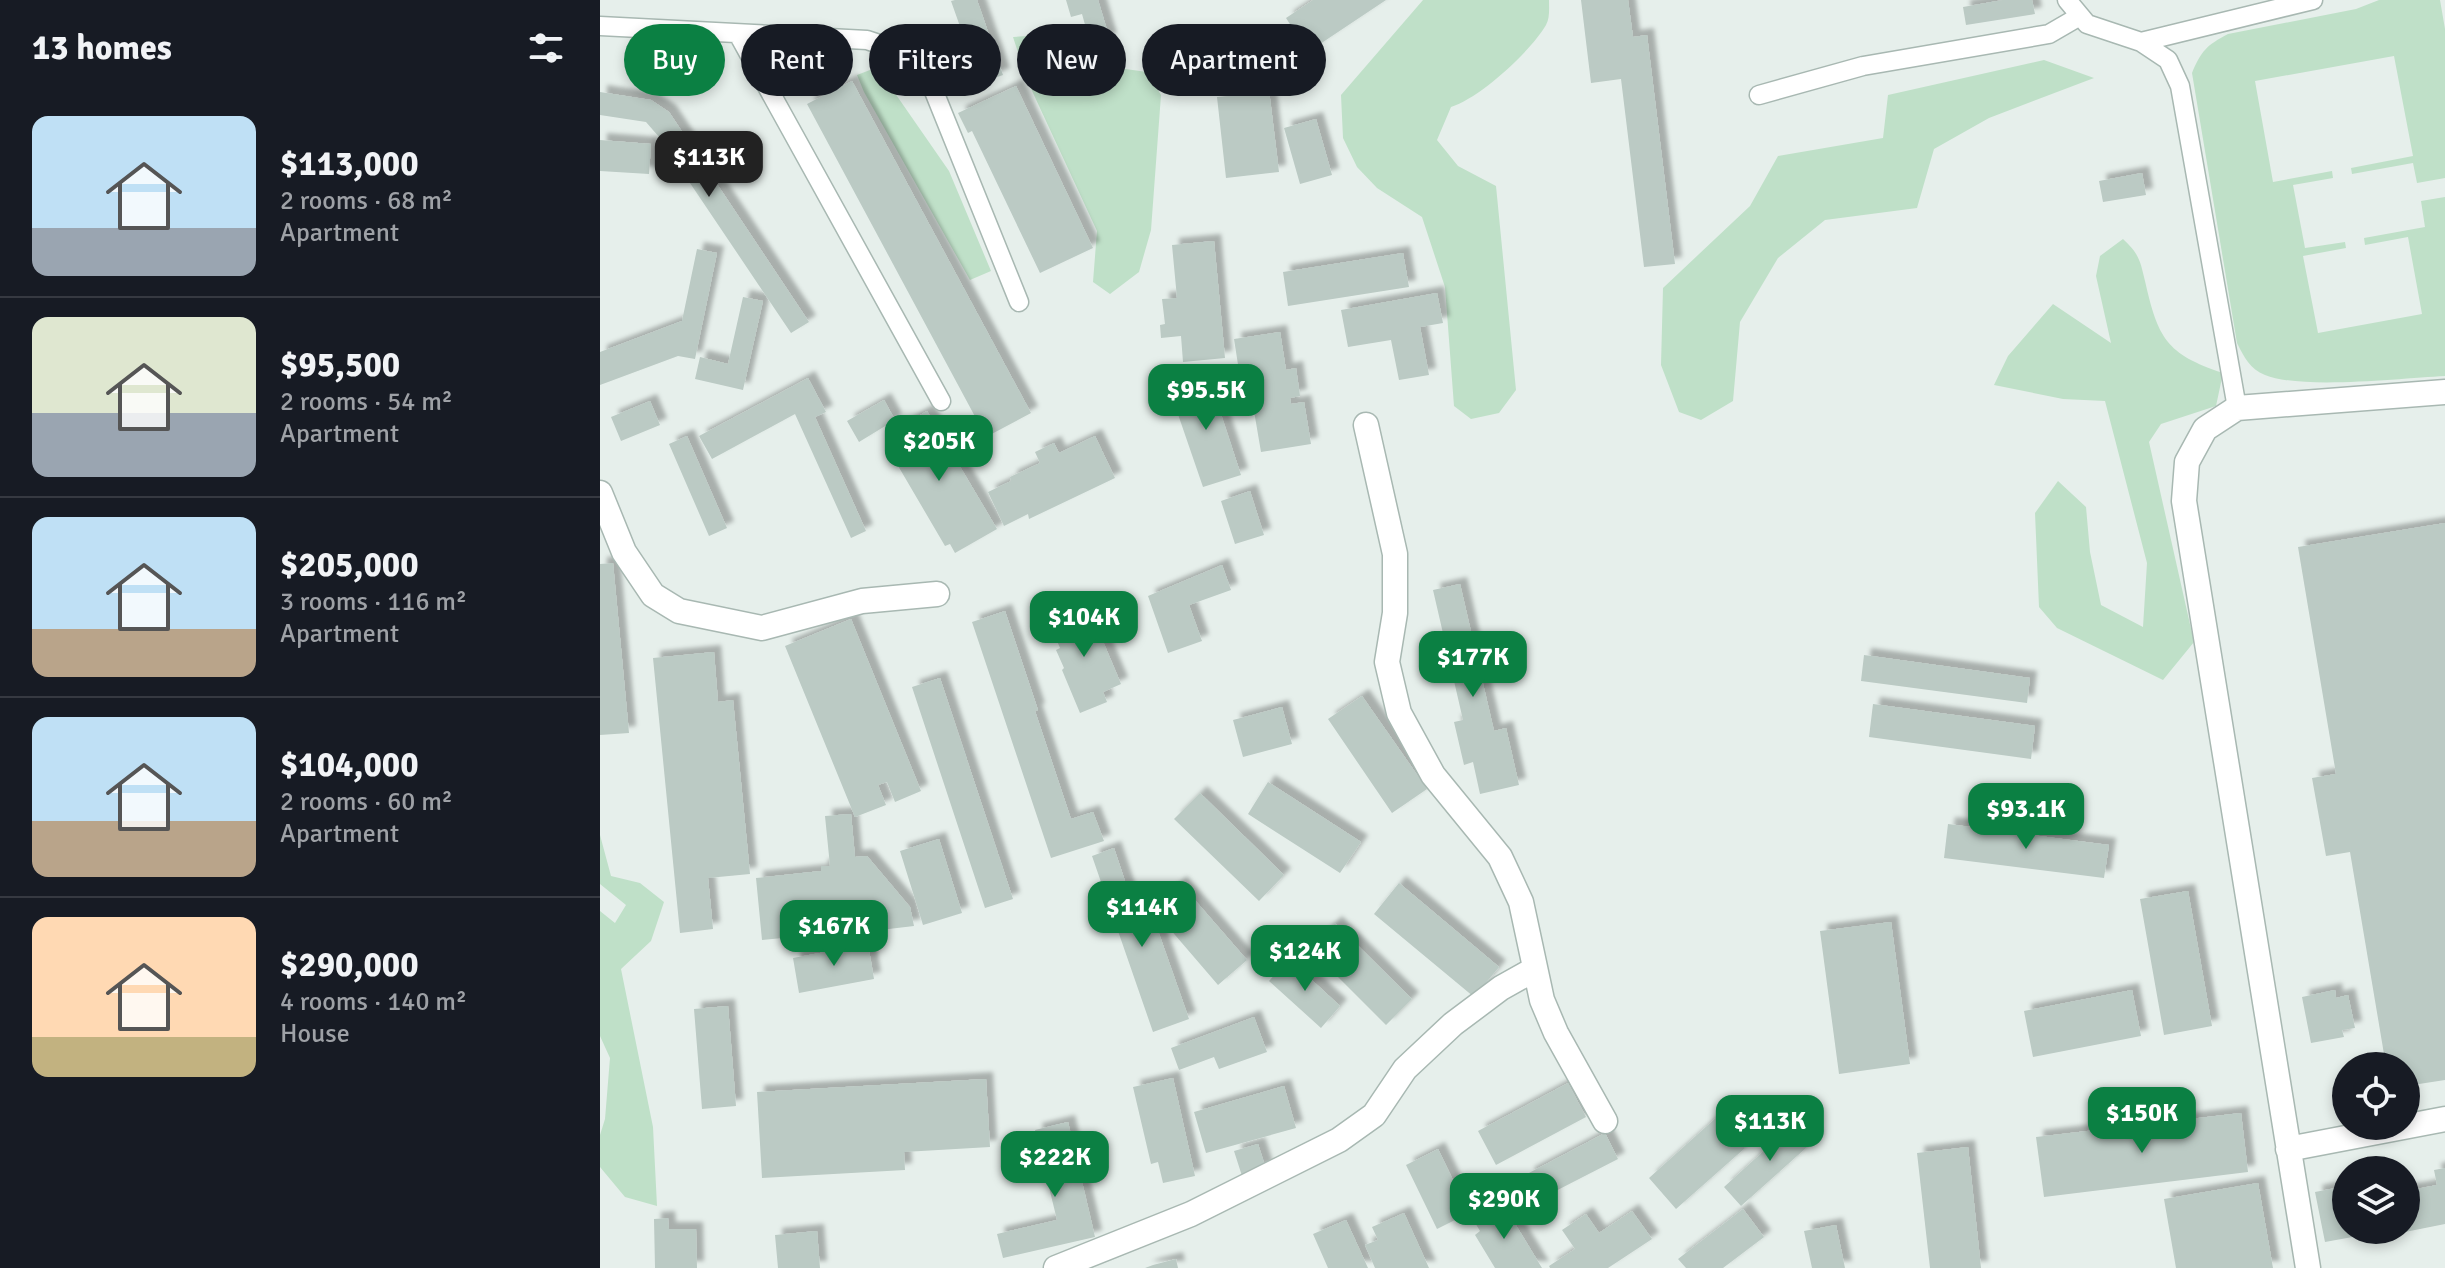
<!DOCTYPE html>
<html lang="en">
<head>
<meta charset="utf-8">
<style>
	:root { --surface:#171b24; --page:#20242c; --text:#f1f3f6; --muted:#9ea1a6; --line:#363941; --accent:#0b8043 }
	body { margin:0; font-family:Signika,sans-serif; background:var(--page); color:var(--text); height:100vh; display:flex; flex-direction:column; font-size:30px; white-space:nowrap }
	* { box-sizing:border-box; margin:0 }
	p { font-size:26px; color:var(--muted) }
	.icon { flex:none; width:44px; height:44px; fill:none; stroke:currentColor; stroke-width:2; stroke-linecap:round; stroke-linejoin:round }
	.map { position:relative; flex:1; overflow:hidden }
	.details { display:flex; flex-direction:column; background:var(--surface); width:600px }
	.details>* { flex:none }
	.hud { position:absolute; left:24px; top:24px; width:760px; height:72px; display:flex; gap:16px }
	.tools { position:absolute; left:1732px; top:1052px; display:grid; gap:16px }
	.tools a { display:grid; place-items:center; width:88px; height:88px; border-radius:50%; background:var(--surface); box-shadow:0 4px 12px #0003; font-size:40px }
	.price { position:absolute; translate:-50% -68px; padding:0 18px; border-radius:16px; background:var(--accent); color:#fff; font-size:26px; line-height:52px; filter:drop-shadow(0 2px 4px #0008) }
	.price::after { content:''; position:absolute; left:50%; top:48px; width:24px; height:18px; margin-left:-12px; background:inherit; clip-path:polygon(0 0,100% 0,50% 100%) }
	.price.active { background:#222; color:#fff }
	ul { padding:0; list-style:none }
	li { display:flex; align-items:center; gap:24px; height:200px; padding:0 32px }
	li+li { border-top:2px solid var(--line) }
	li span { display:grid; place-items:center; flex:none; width:224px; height:160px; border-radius:16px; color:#555 }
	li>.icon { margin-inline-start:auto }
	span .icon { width:96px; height:96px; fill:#fffc; stroke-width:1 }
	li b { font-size:34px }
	h2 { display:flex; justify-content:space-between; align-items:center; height:96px; padding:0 32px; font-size:34px }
	.chip { padding:0 28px; border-radius:36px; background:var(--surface); box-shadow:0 4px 12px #0003; font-size:28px; line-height:72px }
	.chip.active { background:var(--accent); color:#fff }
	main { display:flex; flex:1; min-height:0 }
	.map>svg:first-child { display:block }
</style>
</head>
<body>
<main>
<section class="details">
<h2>13 homes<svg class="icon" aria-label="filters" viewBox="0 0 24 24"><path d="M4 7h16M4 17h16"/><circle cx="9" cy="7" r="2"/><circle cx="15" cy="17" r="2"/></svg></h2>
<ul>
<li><span style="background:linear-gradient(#bfe0f5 70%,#9aa5b1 0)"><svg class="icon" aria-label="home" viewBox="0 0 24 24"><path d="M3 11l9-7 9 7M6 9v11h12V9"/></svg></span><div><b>$113,000</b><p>2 rooms · 68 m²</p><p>Apartment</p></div></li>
<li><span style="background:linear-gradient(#dfe7d0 60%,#9aa5b1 0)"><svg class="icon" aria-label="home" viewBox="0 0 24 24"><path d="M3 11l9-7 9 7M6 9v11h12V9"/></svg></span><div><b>$95,500</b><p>2 rooms · 54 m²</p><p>Apartment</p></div></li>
<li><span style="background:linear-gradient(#bfe0f5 70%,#b9a48a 0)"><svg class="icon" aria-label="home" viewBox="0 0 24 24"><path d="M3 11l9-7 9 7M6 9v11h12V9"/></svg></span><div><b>$205,000</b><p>3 rooms · 116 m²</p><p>Apartment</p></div></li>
<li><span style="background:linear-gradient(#bfe0f5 65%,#b9a48a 0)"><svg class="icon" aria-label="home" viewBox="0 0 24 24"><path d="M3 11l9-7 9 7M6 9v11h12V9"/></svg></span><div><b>$104,000</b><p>2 rooms · 60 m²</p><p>Apartment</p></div></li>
<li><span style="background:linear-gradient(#ffd9b3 75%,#c2b280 0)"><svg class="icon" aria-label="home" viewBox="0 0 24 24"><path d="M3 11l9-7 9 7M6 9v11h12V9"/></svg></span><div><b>$290,000</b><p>4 rooms · 140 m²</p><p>House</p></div></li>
</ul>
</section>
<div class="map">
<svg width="1845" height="1268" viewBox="0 0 1845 1268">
	<defs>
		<filter id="shadow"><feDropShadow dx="7" dy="-7" stdDeviation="2" flood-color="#0004"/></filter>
	</defs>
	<rect width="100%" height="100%" fill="#e6efeb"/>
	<path fill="#bfe0c8" d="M823,0H949C949,8 950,18 946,25C931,51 880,98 851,107L837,140L858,166L896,186L916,390L899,413L871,419L854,406L845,287L822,217L777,188L757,167L743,138L741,95Z
		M1779,0H1840L1845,29V178L1817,183L1813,163L1752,174L1751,168L1813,156L1794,56L1655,81L1673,182L1732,171L1733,178L1693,185L1705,248L1745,242L1746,248L1703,256L1718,333L1822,314L1808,237L1765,245L1764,238L1825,227L1821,201L1845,197V376C1802,378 1702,390 1665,375C1650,369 1644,357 1637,343L1592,73C1601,51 1607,45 1628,34L1756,9Z
		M427,36L454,63L497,65L547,72L561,95L551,230L539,272L510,294L493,282L497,231L427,80L413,37Z
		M1444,60L1494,78L1389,118L1334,149L1317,208L1225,220L1178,258L1140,322L1133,401L1101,420L1079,412L1061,365L1063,288L1150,206L1178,156L1283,138L1288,95Z
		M270,70L281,73L349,171L391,271L370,280L264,92L257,75Z
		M1523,239C1539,254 1540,260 1545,281C1558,338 1566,354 1623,373L1616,406L1561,424L1549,442L1594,642L1563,680L1457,628L1439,607L1435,513L1458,481L1486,507L1490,552L1501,605L1543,627L1547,563L1505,401L1463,399L1394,385L1408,356L1453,304L1511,343L1496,276L1500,256Z
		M0,835L11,876L40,883L64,902L51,941L21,969L53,1127L57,1206L25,1197L0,1167V1135L5,1119L10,1058L0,1036V911L15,923L26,905L0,884Z"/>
	<path fill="#bbcac4" filter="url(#shadow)" d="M355,0H377L403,75L380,83L351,1Z
		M466,0H498L510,40L491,46L482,14L471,17Z
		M713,0H786L708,52L686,18Z
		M981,0H1028L1033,37L1047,35L1075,264L1044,267L1021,79L991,83Z
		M1403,0H1432L1435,14L1366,25L1363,7Z
		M667,74L679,172L626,178L617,97L641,95L639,78Z
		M252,81L431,413L386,437L207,104Z
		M416,86L493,248L440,273L372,131L368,133L358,113Z
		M0,92L51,100L69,112L209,322L191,333L59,137L46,122L0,115Z
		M716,119L732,175L700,184L684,128Z
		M0,140L51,144L49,174L0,171Z
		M1542,173L1546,195L1503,202L1499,181Z
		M614,241L625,358L583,362L581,336L561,338L560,325L565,324L562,299L577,298L572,245Z
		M97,249L117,253L95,359L78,356L0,385V352L82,321Z
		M803,253L809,287L688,306L683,272Z
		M837,293L843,323L820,327L829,375L799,380L791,340L748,347L741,310Z
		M143,297L163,301L143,390L95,379L100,357L128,364Z
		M680,332L686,370L696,368L700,396L690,398L691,404L704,402L711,444L661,452L647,370L639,371L634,339Z
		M208,378L226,412L215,417L266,531L251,538L195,414L112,459L99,436Z
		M609,378L641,475L603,487L570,391Z
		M284,400L295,420L259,442L247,421Z
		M50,401L60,425L21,441L11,417Z
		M327,411L397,529L355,553L350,544L345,546L287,447L291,445L286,435Z
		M87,436L127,528L109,536L69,444Z
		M495,436L515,478L429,519L428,514L404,526L388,492L411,481L410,477L440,463L435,452L454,443L459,453Z
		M650,491L664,535L635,544L621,501Z
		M1845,523V1080L1806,1086V1066H1786L1750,852L1726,856L1712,778L1736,774L1698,547Z
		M13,563L29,733L0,735V564Z
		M622,565L631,590L589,605L602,641L568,653L548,596Z
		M860,584L894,731L906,728L919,785L880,794L873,762L864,765L854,722L863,720L833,590Z
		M488,606L521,684L503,692L507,702L480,713L462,670L464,668L456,650L460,648L449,622Z
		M405,611L438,710L435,711L471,819L493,812L504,841L451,858L372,622Z
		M251,619L321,791L295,802L287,782L278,785L286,805L255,817L185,646Z
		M114,652L118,702L133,700L150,874L108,878L113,929L80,933L53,658Z
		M1264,655L1430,678L1427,703L1261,681Z
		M340,678L413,899L385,908L312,687Z
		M762,696L827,789L792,813L728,719Z
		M1273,704L1435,726L1431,759L1269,737Z
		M682,707L692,744L643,757L633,720Z
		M668,782L761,842L740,873L648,814Z
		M600,793L684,875L659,901L574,819Z
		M251,814L255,857L267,856L310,907L314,926L238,935L237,918L192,923L193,937L162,940L156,878L221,871V866H230L225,816Z
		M1348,824L1509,845L1504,878L1344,858Z
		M339,839L362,913L323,925L300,851Z
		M514,848L542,932L557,928L589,1019L553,1032L492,856Z
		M580,883L647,960L618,985L551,907Z
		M799,883L899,967L874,997L774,914Z
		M1588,891L1612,1026L1564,1035L1540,899Z
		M1291,922L1310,1064L1239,1074L1220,931Z
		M735,923L812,999L786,1025L709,948Z
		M268,944L274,979L199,993L193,958Z
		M689,959L740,1006L721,1028L669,981Z
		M1532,990L1541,1036L1433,1057L1424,1011Z
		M1735,990L1736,998L1748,995L1755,1028L1742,1030L1744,1037L1711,1043L1702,997Z
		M128,1006L136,1106L102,1109L94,1009Z
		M654,1017L667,1052L619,1069L614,1057L579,1070L571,1048Z
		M573,1078L595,1176L563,1183L558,1162L551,1164L533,1087Z
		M386,1079L390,1147L304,1152L305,1170L162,1178L157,1092Z
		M968,1083L986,1117L896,1165L878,1131Z
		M684,1086L696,1128L606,1153L594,1112Z
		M1641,1113L1648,1172L1444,1197L1436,1137Z
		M1117,1117L1145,1148L1076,1209L1049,1178Z
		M1199,1119L1216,1139L1141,1206L1124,1187Z
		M468,1122L495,1237L403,1258L397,1234L457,1220L435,1130Z
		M1005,1133L1018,1159L940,1199L927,1174Z
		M658,1144L666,1169L642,1176L634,1151Z
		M1368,1147L1381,1268H1330L1317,1153Z
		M838,1149L869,1213L837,1229L806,1165Z
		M1845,1168V1224L1760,1241L1758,1236L1725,1242L1715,1192L1746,1186V1230H1806V1191L1837,1185L1834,1170Z
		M1658,1183L1673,1268H1576L1564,1199Z
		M903,1204L942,1268H895L875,1235L880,1231L874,1221Z
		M1143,1209L1164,1237L1123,1268H1086L1078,1259Z
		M1032,1211L1052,1239L1008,1268H950L949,1266L975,1249L962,1230L986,1214L999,1233Z
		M804,1213L829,1268H775L765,1245L778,1240L772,1227Z
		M68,1218L69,1229H96L97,1268H55L54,1219Z
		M746,1220L768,1268H728L713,1234Z
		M1236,1225L1245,1268H1212L1204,1231Z
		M217,1231L220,1268H178L175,1235Z
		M576,1259L578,1268H545L553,1265Z"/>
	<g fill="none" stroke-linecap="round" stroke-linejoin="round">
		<g stroke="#a8b8b2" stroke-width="21">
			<path id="service" d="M1467,0L1487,24L1541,42L1568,60L1580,86L1637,408
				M0,26L267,40L303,52L329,79L419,302
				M138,34L341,401
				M1541,42L1713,0
				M1159,95L1263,66L1449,34L1480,16"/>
		</g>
		<g stroke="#a8b8b2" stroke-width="27">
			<path id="minor" d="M766,425L795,554V613L787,662L799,713L833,775L900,857L921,902L942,1000L956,1033L1005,1121
				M0,493L24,552L53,595L79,611L162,628L262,601L337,594
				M1688,1149L1845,1119
				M456,1268L591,1214L739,1140L774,1115L805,1069L853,1024L901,988L935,969
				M1708,1268L1584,501L1587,462L1605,429L1637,408L1845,392"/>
		</g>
		<use href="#service" stroke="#fff" stroke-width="18"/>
		<use href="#minor" stroke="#fff" stroke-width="24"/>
	</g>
</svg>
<div class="tools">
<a><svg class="icon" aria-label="locate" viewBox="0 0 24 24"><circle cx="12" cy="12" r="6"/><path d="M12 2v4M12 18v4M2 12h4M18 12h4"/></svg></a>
<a><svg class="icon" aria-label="layers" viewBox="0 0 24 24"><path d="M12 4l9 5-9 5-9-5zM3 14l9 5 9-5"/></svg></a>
</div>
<b class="price active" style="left:109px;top:199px">$113K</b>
<b class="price" style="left:606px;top:432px">$95.5K</b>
<b class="price" style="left:339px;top:483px">$205K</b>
<b class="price" style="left:484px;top:659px">$104K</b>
<b class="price" style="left:873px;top:699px">$177K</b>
<b class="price" style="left:1426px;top:851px">$93.1K</b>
<b class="price" style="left:542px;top:949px">$114K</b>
<b class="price" style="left:234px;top:968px">$167K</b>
<b class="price" style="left:705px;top:993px">$124K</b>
<b class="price" style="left:1542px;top:1155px">$150K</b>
<b class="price" style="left:1170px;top:1163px">$113K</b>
<b class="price" style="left:455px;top:1199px">$222K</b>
<b class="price" style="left:904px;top:1241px">$290K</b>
<div class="hud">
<a class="chip active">Buy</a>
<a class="chip">Rent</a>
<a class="chip">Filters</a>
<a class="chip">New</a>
<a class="chip">Apartment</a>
</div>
</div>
</main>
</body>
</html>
